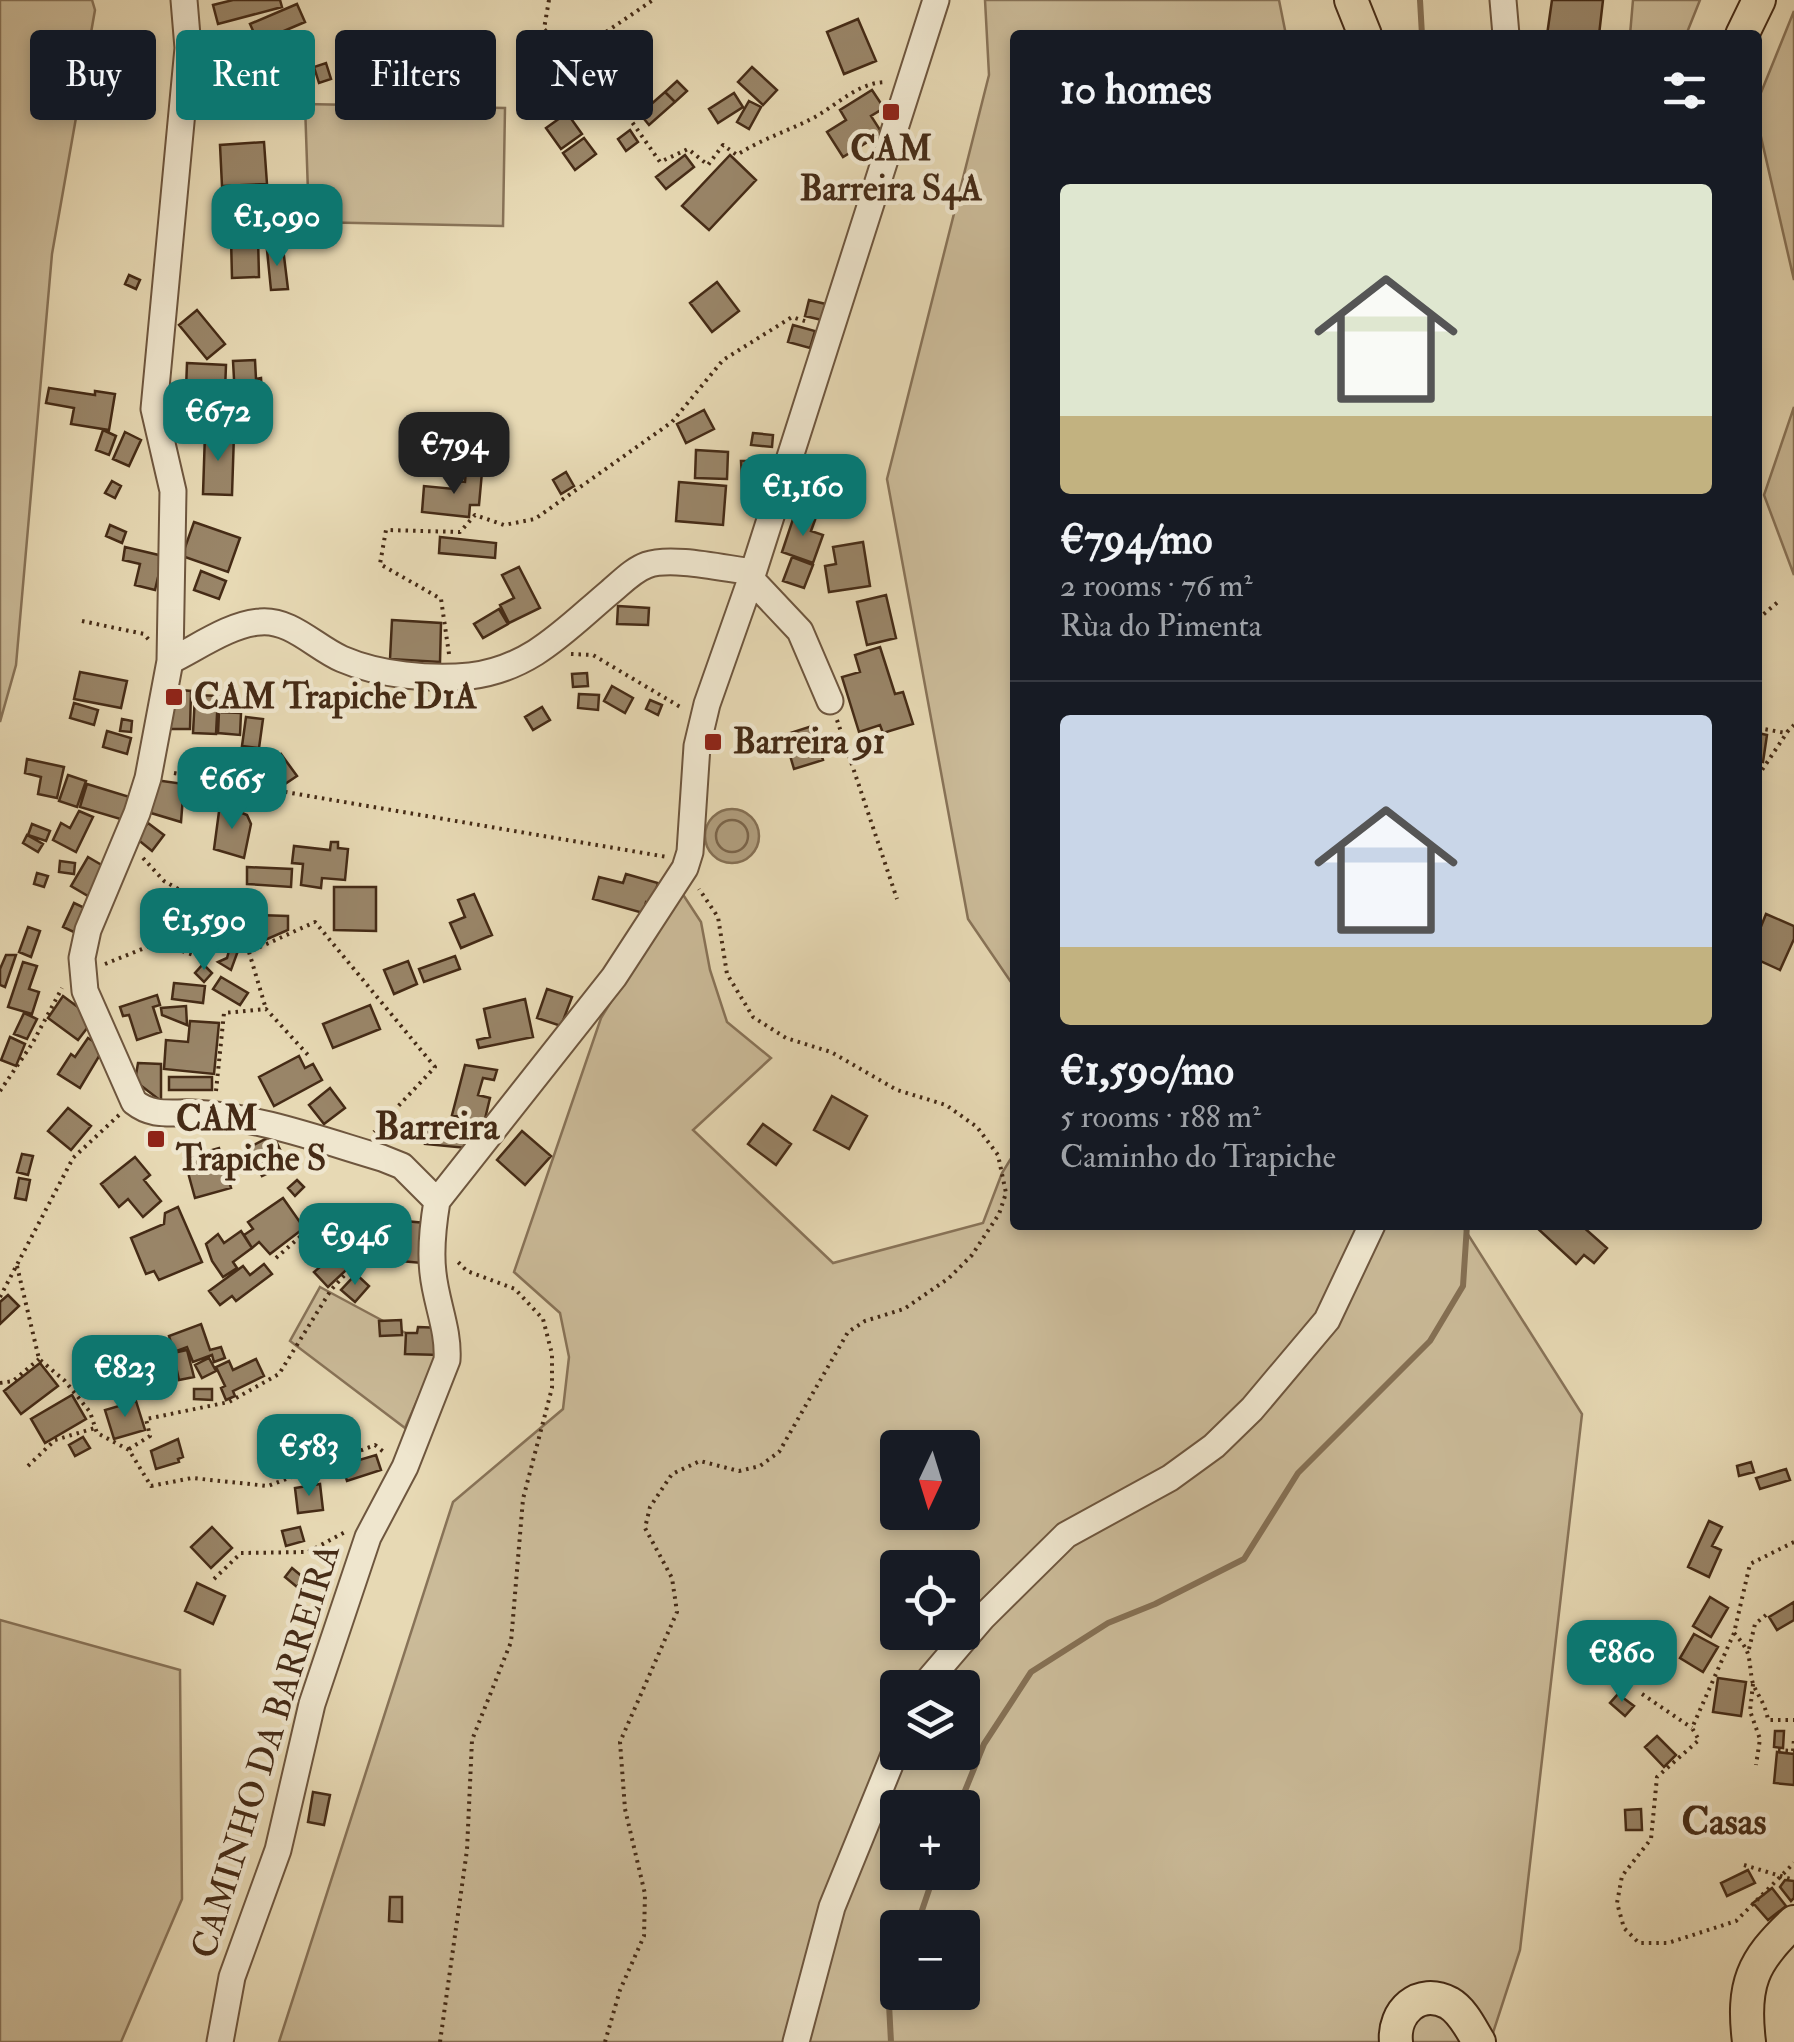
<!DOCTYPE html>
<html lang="en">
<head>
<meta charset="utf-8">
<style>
	:root { --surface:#171b24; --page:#20242c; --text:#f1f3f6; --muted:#9ea1a6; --line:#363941; --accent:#0f766e }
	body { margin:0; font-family:"IM FELL Double Pica",serif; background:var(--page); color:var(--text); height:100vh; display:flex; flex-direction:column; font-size:38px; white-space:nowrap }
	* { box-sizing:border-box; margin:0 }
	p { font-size:32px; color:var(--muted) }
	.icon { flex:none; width:55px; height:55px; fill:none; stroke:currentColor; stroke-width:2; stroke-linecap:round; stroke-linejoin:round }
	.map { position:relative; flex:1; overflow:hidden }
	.details { position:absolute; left:1010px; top:30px; width:752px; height:1200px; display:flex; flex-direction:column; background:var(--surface); border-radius:10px; box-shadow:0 5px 15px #0003 }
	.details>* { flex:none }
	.banner { position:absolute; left:30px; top:30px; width:830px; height:90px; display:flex; gap:20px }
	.needle { width:65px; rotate:184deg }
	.tools { position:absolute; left:880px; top:1430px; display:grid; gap:20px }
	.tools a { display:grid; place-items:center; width:100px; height:100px; border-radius:10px; background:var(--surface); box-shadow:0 5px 15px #0003; font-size:50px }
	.price { position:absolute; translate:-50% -85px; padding:0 22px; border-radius:20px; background:var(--accent); color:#fff; font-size:32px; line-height:65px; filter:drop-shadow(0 2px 5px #0008) }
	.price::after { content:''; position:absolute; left:50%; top:60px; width:30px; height:22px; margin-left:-15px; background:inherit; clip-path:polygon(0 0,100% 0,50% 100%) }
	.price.current { background:#222; color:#fff }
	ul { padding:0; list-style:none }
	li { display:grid; align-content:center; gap:20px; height:530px; padding:0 50px }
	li+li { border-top:2px solid var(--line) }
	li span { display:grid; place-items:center; height:310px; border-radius:10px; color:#555 }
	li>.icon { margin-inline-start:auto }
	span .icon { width:180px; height:180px; fill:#fffc; stroke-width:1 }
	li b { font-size:42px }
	h2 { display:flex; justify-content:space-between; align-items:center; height:120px; padding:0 50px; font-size:42px }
	.chip { padding:0 35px; border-radius:10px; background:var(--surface); box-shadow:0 5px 15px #0003; font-size:35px; line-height:90px }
	.chip.current { background:var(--accent); color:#fff }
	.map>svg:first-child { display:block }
</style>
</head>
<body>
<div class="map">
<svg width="1794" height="2042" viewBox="0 0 1794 2042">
	<rect width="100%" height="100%" fill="#e7d9b4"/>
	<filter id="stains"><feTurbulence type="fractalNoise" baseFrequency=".002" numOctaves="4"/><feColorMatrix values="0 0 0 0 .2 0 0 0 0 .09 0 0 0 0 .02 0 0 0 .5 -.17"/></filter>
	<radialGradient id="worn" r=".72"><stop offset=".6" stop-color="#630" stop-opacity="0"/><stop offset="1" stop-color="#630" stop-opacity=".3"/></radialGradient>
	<path fill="#cbbb99" stroke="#887358" stroke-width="2.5" fill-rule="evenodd" d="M0,0H92L95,10L52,254L16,665L0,722Z
		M985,0H1279L1286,35H1015V988L968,919L887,479L989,75Z
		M1633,0H1700L1686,35H1630Z
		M1794,11V280L1758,124V100Z
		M305,104L505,108L503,226L309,222Z
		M1794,407V575L1764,495Z
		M680,890L701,922L710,970L727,1022L771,1058L693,1130L833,1263L983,1223L1002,1173L1015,1152V1225H1462L1582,1414L1520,1950L1490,2042H279L453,1502L563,1409L569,1357L560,1313L514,1272L601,1018ZM898,1448H962V1512H898ZM898,1568H962V1632H898ZM898,1688H962V1752H898ZM898,1808H962V1872H898ZM898,1928H962V1992H898Z
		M320,1287L439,1351L405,1428L290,1341Z
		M0,1620L180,1670L182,1899L121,2042H0Z"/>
	<path fill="#b09e7e" stroke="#857054" stroke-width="2.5" d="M705 836a27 27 0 1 1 54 0a27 27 0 1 1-54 0Z"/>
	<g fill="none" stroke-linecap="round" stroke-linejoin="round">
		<path stroke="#7a644a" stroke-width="2.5" d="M716 836a16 16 0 1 1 32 0a16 16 0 1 1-32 0Z"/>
		<path stroke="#857054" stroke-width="6" d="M1420,0L1422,35
			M958,1808L984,1744L1031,1672L1108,1623L1155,1604L1244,1559L1298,1473L1430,1341L1463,1286L1467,1225
			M916,1928L935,1872
			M891,2042L889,2004L898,1981"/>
	</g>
	<path fill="#998568" stroke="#452b16" stroke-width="2.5" d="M233,0H280L282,7L218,24L213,5Z
		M1552,0H1603L1599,35H1547Z
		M297,4L305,22L258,42L250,24Z
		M858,19L876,61L844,74L827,32Z
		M264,46L268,75L243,79L239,49Z
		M326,63L331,79L319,83L314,67Z
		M752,67L777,90L763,105L738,82Z
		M677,81L687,91L675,102L665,92Z
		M872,90L884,108L871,116L882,133L843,157L827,132L846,120L840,110Z
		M665,92L675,102L649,125L640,114Z
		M734,93L743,107L718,123L709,109Z
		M749,101L761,107L749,129L737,122Z
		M567,113L582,134L561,149L546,128Z
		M630,130L638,142L626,151L618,139Z
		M584,138L596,154L575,170L563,153Z
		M264,142L267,184L222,186L220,145Z
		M685,155L694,167L666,189L656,177Z
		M730,155L756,180L709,230L682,206Z
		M258,237L259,277L232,278L231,238Z
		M283,248L288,289L271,290L267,250Z
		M129,275L140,280L136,289L125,284Z
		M717,282L739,311L712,332L690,303Z
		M809,300L830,305L826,321L805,316Z
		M197,310L225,344L207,359L179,325Z
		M793,325L815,331L810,348L788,342Z
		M255,360L256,379L261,378L262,395L235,397L233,361Z
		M187,363L226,365L225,391L186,389Z
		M49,388L95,395V391L115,394L109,430L71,424L74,408L46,403Z
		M188,392H212L211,414L187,413Z
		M229,397L230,415H214L213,398Z
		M704,410L714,429L686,443L677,424Z
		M103,430L116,436L109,455L96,450Z
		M125,432L141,440L129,466L113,459Z
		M205,433L234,434L232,495L203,494Z
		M753,433L773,435L772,447L751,445Z
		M696,450L728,452L727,479L695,478Z
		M741,461H755L756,478L742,479Z
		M466,470L482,472L479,505H470L469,517L422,512L424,486L454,489L455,481L465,482Z
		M566,472L574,486L561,494L553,480Z
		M112,481L121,486L115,498L105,493Z
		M679,482L726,486L723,525L676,521Z
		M795,513L815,520L811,531L823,535L813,563L782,552Z
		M194,522L240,538L228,572L182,556Z
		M110,525L126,532L122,543L106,536Z
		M440,537L496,543L495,558L439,553Z
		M863,542L870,586L829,592L825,566L836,564L833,547Z
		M125,547L163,556L155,590L135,585L140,564L123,560Z
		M792,557L813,565L804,588L783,581Z
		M519,567L540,608L509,623L500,605L514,598L502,575Z
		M201,571L226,581L219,599L194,590Z
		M886,595L896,638L867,645L857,602Z
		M618,606L649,608L648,625L617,624Z
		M499,609L508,624L483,638L474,624Z
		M392,620L441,623L440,662L390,659Z
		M880,647L895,694L903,692L913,724L883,733L880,725L859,732L842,677L860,672L855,655Z
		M80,672L127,681L121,708L74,699Z
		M587,673L588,686L573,687L572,674Z
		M612,686L633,698L625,713L604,701Z
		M181,690L191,691L190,729H170V702H181Z
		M579,694L599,695L598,710L578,708Z
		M195,695L218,696L216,734L193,733Z
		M650,700L662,705L658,715L646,709Z
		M74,703L98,710L94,725L70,718Z
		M542,707L550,720L533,730L525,717Z
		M219,712L241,713L240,735L218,733Z
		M246,717L263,719L259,748L242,746Z
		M122,719L132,721L131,732L120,731Z
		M812,726L823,760L794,769L784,735Z
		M107,731L131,738L127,754L103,747Z
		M1758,733L1767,735L1763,762L1758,761Z
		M281,754L297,776L282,786L267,765Z
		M27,759L64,767L57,798L38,794L41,777L25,773Z
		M68,775L86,781L77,807L59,801Z
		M155,780L184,784L181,822L151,813Z
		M210,780L218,786L215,809L197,805L200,781Z
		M87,784L133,798L127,821L80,807Z
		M221,792L250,796L248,809L221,802Z
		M220,804L247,815L251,824L244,858L214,849Z
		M79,811L93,817L76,852L53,840L61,823L70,828Z
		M148,823L164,835L152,851L136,838Z
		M32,824L50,831L46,841L28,835Z
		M27,835L43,844L38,852L23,843Z
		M331,842H338V848L348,849L345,880L322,878L321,888L301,885L303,864L292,863L294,846L330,850Z
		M88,857L105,867L88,896L71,886Z
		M60,861L75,863L74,874L59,872Z
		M247,867L292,869L291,887L247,884Z
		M37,873L48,876L44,887L34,884Z
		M626,874L658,883L652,904L646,902L643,913L593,899L599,877L623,883Z
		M334,887H376V931L334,930Z
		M474,894L492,935L461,948L450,923L465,917L458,900Z
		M74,903L87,909L76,933L63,927Z
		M1766,914L1794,926V939L1780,970L1758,960V934Z
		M257,915L288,916V930L258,943Z
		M162,916L163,924L182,920L185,939L147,945L144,920Z
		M28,927L40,931L31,957L19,952Z
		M230,947L239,948L231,970L218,962L227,958Z
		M6,955H16L5,987L0,985V969Z
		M455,956L460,969L424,982L419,969Z
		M408,961L417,984L394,994L384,970Z
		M23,962L37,966L29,989L39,992L32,1014L8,1007Z
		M203,964L212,973L204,982L195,973Z
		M221,977L248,993L240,1005L213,989Z
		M174,983L205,986L203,1003L172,999Z
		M547,989L572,997L561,1026L537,1018Z
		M157,995L160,1005L153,1007L161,1032L137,1040L129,1015L123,1016L120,1007Z
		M63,996L94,1019L78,1040L48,1018Z
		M525,999L533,1037L479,1048L477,1040L490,1037L484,1009Z
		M370,1005L380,1029L333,1048L323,1024Z
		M186,1006L187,1025L162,1015L161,1008Z
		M24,1013L37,1019L27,1039L14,1034Z
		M190,1021L219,1023L214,1074L164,1069L166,1040L188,1042Z
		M10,1037L25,1044L16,1066L1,1060Z
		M88,1038L104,1048L80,1088L58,1074L71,1054L75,1057Z
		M299,1056L305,1068L313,1064L322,1080L274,1106L259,1077Z
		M138,1063L161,1064V1101L135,1081Z
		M465,1065L497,1070L494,1080L483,1078L478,1095L490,1098L484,1123L452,1115Z
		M169,1077H212V1090H169Z
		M330,1088L345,1108L324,1124L309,1105Z
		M832,1096L867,1116L849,1149L814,1130Z
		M68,1108L91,1126L71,1150L48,1131Z
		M763,1124L791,1144L776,1165L748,1144Z
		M427,1127L467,1130L466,1148L425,1144Z
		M522,1131L551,1156L525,1185L497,1160Z
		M273,1135L287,1164L262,1176L248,1148Z
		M219,1148L231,1188L195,1198L184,1158Z
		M22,1154L33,1156L28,1175L17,1172Z
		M135,1157L150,1175L144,1180L161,1201L143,1217L128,1199L119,1207L101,1184Z
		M19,1178L30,1180L26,1200L15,1198Z
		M297,1180L304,1187L295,1196L288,1188Z
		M283,1198L304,1228L270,1254L259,1242L252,1248L244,1235L253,1229L248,1222Z
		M178,1207L202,1262L159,1280L154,1271L146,1274L131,1238L164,1224L165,1213Z
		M393,1220L426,1223L422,1263L389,1260Z
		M319,1224L341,1249L325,1262L320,1255L316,1259L302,1239Z
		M1538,1225H1581L1607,1248L1594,1263L1584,1255L1576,1264L1536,1227Z
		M241,1231L252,1248L233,1262L237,1268L223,1277L212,1261L206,1244L218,1234L224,1243Z
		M352,1248L361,1256L328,1287L314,1272L341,1249Z
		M264,1264L272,1274L236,1301L232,1296L220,1305L209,1291L243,1266L250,1275Z
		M356,1274L369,1286L355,1302L341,1290Z
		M8,1295L19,1306L0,1324V1302Z
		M401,1320L402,1335L380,1336L379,1321Z
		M201,1324L210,1350L221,1347L225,1358L214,1362L212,1355L193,1362L187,1347L174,1352L169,1336Z
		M418,1327L442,1328L441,1355L405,1354L406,1333H417Z
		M187,1350L194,1377L179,1380L173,1353Z
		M209,1358L216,1371L202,1378L195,1365Z
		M256,1359L264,1376L233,1391L235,1396L226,1400L221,1388L225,1386L216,1367L229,1361L233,1370Z
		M40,1363L58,1386L21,1414L4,1391Z
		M194,1389H212V1400L194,1399Z
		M72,1395L86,1419L45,1443L31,1419Z
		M136,1401L145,1430L114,1439L105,1410Z
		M83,1437L90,1448L75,1456L69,1445Z
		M178,1439L183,1457L178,1459L179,1462L156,1469L151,1451Z
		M376,1455L381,1470L347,1481L342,1465Z
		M1751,1462L1754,1472L1739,1476L1737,1466Z
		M1786,1469L1790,1480L1760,1489L1756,1478Z
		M320,1484L323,1510L298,1513L295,1488Z
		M1709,1521L1722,1527L1712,1546L1721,1550L1709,1577L1688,1567Z
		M212,1527L232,1548L211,1568L191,1547Z
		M300,1527L304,1541L286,1546L282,1531Z
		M292,1568L304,1578L297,1587L285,1577Z
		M197,1583L225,1596L213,1624L185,1611Z
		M1710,1597L1728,1608L1711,1637L1693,1626Z
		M1794,1602V1620L1777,1630L1769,1617Z
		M1694,1634L1718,1647L1703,1672L1680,1658Z
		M1718,1678L1746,1682L1741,1716L1713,1712Z
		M1618,1694L1634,1706L1625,1716L1610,1703Z
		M1775,1731H1784L1783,1748L1774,1747Z
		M1657,1736L1676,1755L1664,1767L1645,1747Z
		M1777,1752L1794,1754V1785L1774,1783Z
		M313,1792L330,1795L324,1825L308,1822Z
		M1641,1809L1642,1830H1626L1625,1810Z
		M1748,1870L1755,1883L1727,1896L1721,1883Z
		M1785,1880L1794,1881V1898L1791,1901L1780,1887Z
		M1772,1888L1786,1906L1768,1920L1753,1903Z
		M390,1897H402V1922L389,1921Z"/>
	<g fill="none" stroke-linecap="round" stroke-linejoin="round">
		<g stroke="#6e563e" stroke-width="29">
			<path id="minor" d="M184,0L188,48L154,409L173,491L170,661L148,778L137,813L88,930L82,958L85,991L134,1102C153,1117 170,1112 193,1113C256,1116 321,1140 382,1158L402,1166L437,1201
				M1503,0L1506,35
				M751,579L800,631L830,701
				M170,661C197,648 230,624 260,622C291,619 316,648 342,659C379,675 430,680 470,676C531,669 566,629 610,592C622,582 633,570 647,565C672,556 726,569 753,572
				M922,1688L982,1618L1066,1535L1170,1478L1214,1446L1252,1409L1327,1320L1372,1225
				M220,2042L232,1977L278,1850L312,1704L368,1537L405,1467L447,1360C449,1330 436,1303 433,1273C430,1249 433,1225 437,1201L614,977L685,868L690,852L697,746L707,704L751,579L936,0
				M796,2042L832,1907L898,1745"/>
		</g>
		<g stroke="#452b16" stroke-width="36">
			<path id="major" d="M1351,0L1365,35
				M1742,35L1759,0
				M1396,2042C1393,2012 1419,1987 1449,2003C1463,2011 1471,2029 1479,2042
				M1749,2042C1742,1985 1752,1961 1794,1922"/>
		</g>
		<path stroke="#452b16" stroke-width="4" stroke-dasharray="2.5 5" stroke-linecap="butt" d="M549,0L544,29L560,47L581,49L653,0
			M581,49L660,162L688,149L708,165L723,145L737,155C763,138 789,131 815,117C838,104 858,83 885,82
			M1758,619L1779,601
			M82,621L144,634L149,640
			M449,654L441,599L380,564L386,530L460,532L475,515L504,525L535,519L672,422L723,360L792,317L808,322
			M571,654L593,655L682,708
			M837,720L897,899
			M1758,728L1786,733L1794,725
			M174,773L667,857
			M1758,776L1788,731
			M143,858L164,881L233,920L249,952L315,922L435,1067L374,1132
			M249,952L266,1009
			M105,964L157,943L200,957
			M0,1091L32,1044L62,988
			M216,1091L224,1013L266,1009L308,1055
			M276,1258L319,1220L323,1219L333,1231L386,1218
			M17,1266L39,1359L65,1381L90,1412L97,1433L129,1450L151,1486L192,1478L268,1486L375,1445L385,1453
			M0,1297L73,1158L119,1115
			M0,1383L13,1381L39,1359
			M129,1449L150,1436L146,1419L229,1402L279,1374L331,1290L364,1254L388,1219L410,1218
			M28,1466L55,1440L95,1428
			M1794,1542L1750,1564L1734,1633L1692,1728L1699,1740L1657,1777L1651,1839L1622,1876L1617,1903L1624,1928L1639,1943H1668L1736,1921L1794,1863
			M214,1579L241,1553L308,1552L345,1532
			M1734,1633C1752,1653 1748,1656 1752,1680C1755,1693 1765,1701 1768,1720H1794
			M1749,1649L1755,1624L1766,1615
			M1753,1684L1750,1711L1760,1739L1756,1765
			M1642,1694L1692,1728
			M1778,1750L1793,1751L1794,1738
			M1744,1865L1794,1880
			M440,2042L467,1850L472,1740L511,1642L523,1499L552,1388V1354L543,1319L515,1289L467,1271L457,1261
			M605,2042L620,1990L644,1936L645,1894L625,1809L620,1742L677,1612L672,1578L645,1528L650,1507L672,1474L700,1461L739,1471L760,1466L779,1452L848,1332L865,1321L904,1309L949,1278L972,1255L999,1214L1006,1193L998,1155L977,1127L946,1105L897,1090L831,1052L786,1038L753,1017L727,974L718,917L699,889"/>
		<use href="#minor" stroke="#efe6ce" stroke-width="25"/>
		<use href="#major" stroke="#e7d9b4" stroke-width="32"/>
	</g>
	<g fill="#8f2418" stroke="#efe6ce" stroke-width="4">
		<rect x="881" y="102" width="20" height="20" rx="5"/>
		<rect x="164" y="687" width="20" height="20" rx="5"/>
		<rect x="703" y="732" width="20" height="20" rx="5"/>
		<rect x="146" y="1129" width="20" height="20" rx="5"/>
	</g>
	<g text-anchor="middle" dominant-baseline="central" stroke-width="9" stroke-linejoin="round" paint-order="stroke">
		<g font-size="35" font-weight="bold" fill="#452b16" stroke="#efe6ce" text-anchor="start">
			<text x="891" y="149" text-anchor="middle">CAM<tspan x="891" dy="40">Barreira S4A</tspan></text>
			<text x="194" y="697">CAM Trapiche D1A</text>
			<text x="733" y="742">Barreira 91</text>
			<text x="176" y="1119">CAM<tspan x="176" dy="40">Trapiche S</tspan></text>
		</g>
		<g font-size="35" fill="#452b16" stroke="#efe6ce">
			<text transform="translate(266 1751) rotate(-73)">CAMINHO DA BARREIRA</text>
		</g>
		<g font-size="38" font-weight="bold" fill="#452b16" stroke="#efe6ce">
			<text x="437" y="1127">Barreira</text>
			<text x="1724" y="1822">Casas</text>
		</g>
	</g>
	<rect width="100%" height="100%" filter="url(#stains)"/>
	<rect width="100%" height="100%" fill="url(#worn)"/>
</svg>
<div class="tools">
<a><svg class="needle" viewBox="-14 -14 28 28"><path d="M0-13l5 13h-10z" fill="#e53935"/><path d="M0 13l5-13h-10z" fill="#9ea1a6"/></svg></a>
<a><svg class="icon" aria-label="locate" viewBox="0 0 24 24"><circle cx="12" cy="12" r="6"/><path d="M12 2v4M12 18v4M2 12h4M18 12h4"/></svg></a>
<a><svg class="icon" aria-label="layers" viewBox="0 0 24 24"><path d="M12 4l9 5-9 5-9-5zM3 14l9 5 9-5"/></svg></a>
<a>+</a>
<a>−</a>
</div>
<b class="price" style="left:277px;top:269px">€1,090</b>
<b class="price" style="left:218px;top:464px">€672</b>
<b class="price current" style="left:454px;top:497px">€794</b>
<b class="price" style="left:803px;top:539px">€1,160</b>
<b class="price" style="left:232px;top:832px">€665</b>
<b class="price" style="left:204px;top:973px">€1,590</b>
<b class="price" style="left:355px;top:1288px">€946</b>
<b class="price" style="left:125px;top:1420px">€823</b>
<b class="price" style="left:309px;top:1499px">€583</b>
<b class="price" style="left:1622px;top:1705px">€860</b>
<div class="banner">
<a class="chip">Buy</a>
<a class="chip current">Rent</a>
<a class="chip">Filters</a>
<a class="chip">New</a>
</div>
<section class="details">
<h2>10 homes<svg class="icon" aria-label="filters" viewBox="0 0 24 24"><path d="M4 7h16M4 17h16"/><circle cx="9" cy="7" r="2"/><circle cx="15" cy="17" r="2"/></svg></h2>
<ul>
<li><span style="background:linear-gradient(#dfe7d0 75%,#c2b280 0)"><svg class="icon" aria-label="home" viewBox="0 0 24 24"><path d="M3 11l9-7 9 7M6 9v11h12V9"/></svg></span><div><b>€794/mo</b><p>2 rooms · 76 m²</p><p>Rùa do Pimenta</p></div></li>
<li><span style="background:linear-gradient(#c9d6e8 75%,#c2b280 0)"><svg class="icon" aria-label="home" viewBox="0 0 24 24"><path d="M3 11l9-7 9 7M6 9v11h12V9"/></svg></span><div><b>€1,590/mo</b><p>5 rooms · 188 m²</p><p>Caminho do Trapiche</p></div></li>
</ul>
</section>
</div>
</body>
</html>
